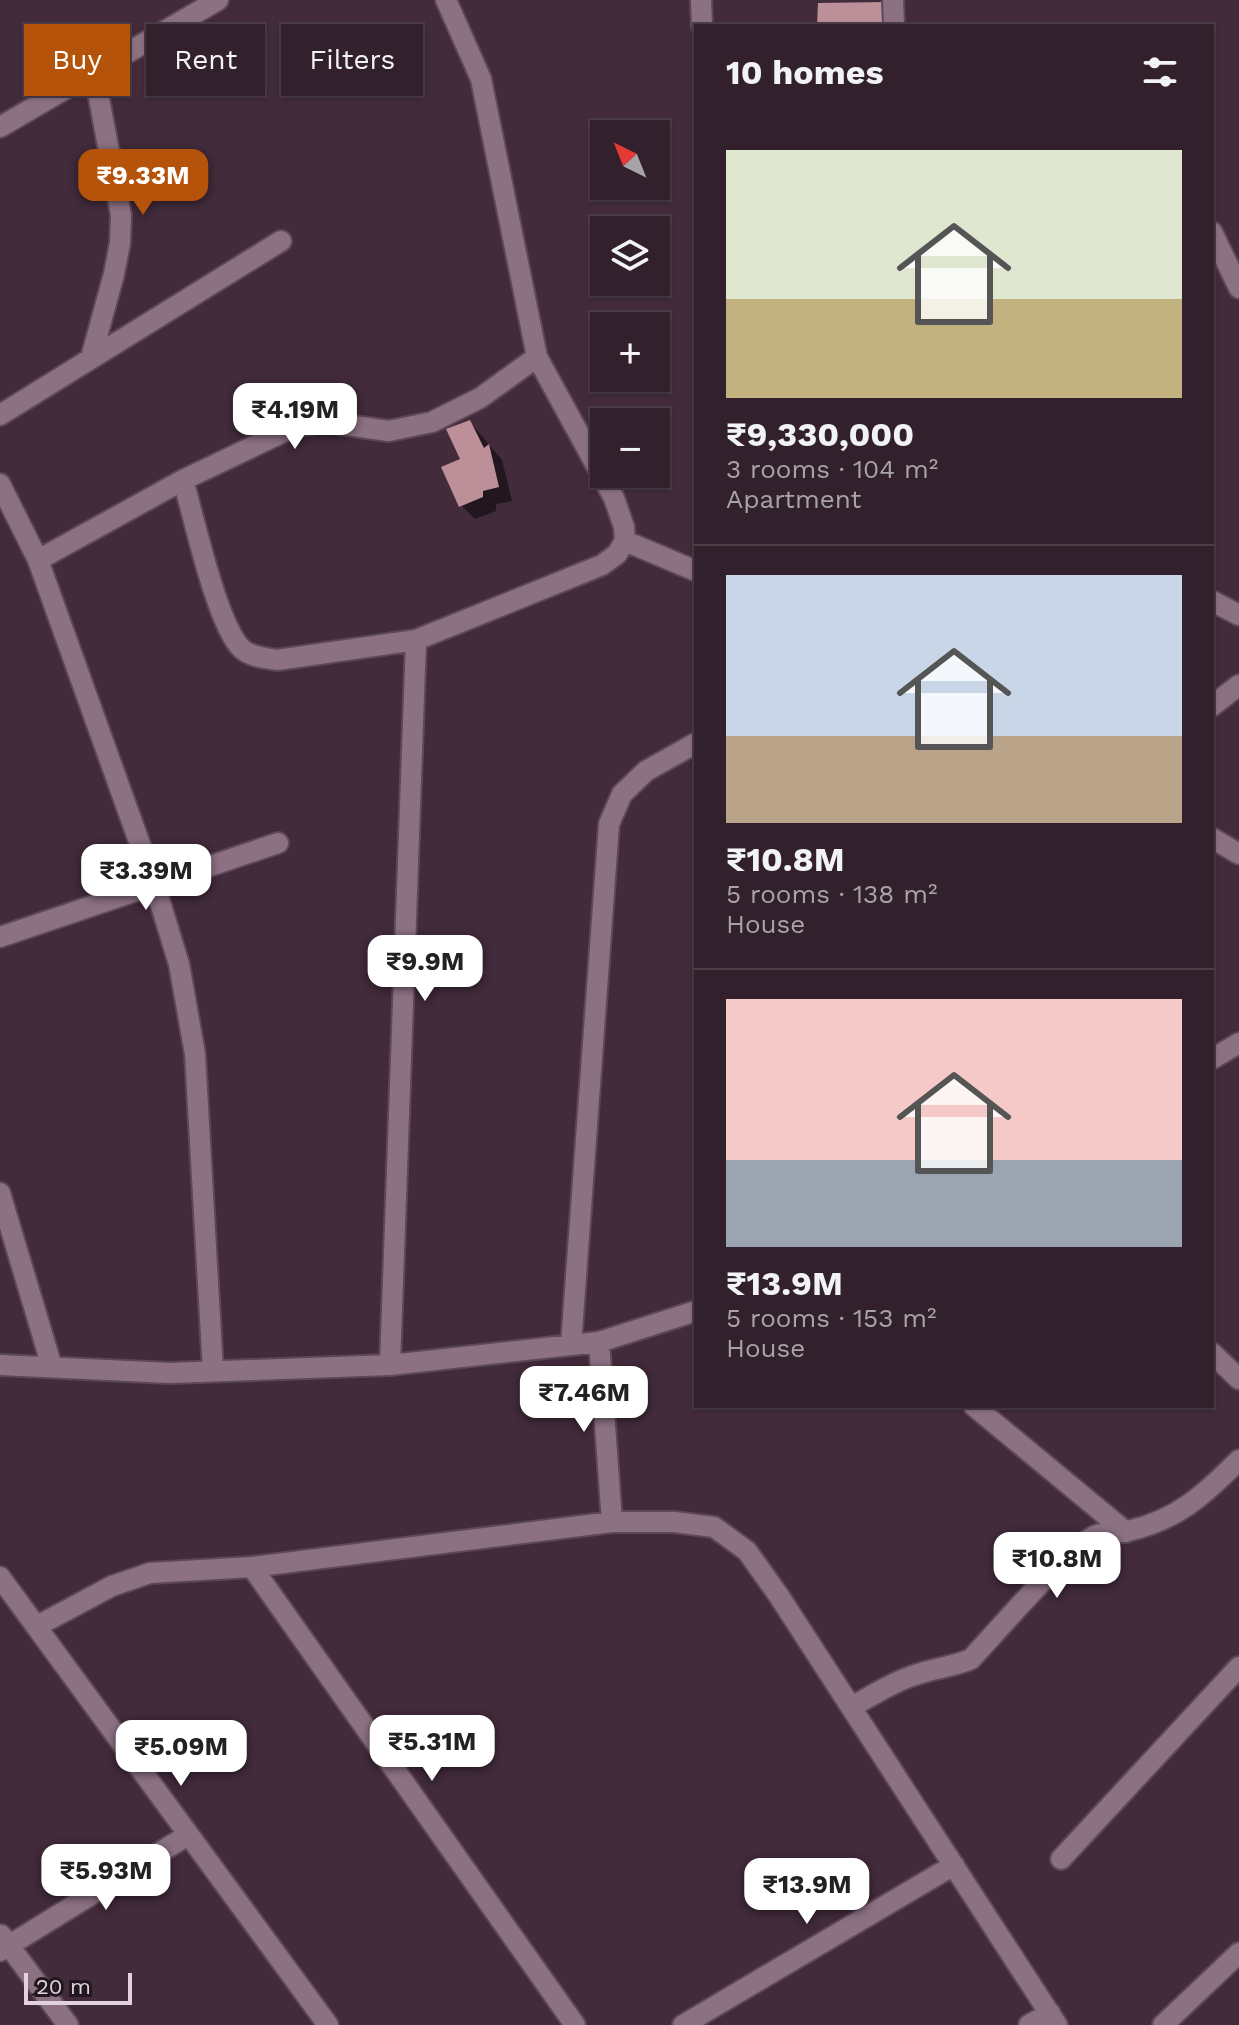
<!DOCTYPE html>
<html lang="en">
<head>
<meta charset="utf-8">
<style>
	:root { --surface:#32202c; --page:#3d2d38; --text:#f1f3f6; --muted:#a8a3a9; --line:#4d3e48; --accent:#b45309 }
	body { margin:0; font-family:"Work Sans",sans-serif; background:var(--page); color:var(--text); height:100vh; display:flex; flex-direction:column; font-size:30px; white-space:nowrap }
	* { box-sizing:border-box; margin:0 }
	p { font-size:26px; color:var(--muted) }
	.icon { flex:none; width:44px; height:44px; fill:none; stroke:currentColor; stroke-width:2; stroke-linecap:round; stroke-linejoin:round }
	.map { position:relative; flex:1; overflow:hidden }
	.side { position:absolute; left:694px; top:24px; width:520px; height:1384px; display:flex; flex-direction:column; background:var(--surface); border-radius:0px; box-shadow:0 2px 6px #0004,0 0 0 2px var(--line) }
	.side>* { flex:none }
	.hud { position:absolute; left:24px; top:24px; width:550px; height:72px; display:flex; gap:16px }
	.needle { width:52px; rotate:317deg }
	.buttons { position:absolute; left:590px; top:120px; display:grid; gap:16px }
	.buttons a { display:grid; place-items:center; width:80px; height:80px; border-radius:0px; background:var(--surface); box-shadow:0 2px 6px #0004,0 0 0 2px var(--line); font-size:40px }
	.scale { position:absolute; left:24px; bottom:20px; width:108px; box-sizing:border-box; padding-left:8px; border:4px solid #e1d2dc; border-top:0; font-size:22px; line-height:28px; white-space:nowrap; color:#e1d2dc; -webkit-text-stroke:6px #22171f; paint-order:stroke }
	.price { position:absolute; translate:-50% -68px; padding:0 18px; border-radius:16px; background:#fff; color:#222; font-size:26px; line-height:52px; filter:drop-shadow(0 2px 4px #0008) }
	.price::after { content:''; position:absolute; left:50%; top:48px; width:24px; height:18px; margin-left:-12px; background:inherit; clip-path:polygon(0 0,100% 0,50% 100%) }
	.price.active { background:var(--accent); color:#fff }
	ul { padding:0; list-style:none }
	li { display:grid; align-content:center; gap:16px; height:424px; padding:0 32px }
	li+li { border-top:2px solid var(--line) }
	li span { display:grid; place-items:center; height:248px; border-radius:0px; color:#555 }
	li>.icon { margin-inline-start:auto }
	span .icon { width:144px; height:144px; fill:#fffc; stroke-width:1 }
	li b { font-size:34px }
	h2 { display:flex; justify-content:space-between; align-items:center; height:96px; padding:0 32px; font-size:34px }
	.pill { padding:0 28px; border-radius:0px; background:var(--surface); box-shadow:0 2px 6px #0004,0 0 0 2px var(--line); font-size:28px; line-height:72px }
	.pill.active { background:var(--accent); color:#fff }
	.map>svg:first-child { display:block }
</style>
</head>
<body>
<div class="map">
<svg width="1239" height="2025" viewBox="0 0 1239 2025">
	<rect width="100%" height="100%" fill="#422b3b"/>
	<path fill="#0007" d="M470,422L502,460L512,501L496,504V511L475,519L461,505L463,461Z"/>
	<path fill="#bc8f99" d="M884,2V26H817L818,3Z
		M470,420L484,448L489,444L499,487L483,491V497L459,507L441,467L460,459L446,429Z"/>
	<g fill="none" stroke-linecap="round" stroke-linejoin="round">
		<g stroke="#5c4856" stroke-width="24">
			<path id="minor" d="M701,0L702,26
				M893,0L894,26
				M0,127L218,0
				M1212,232L1239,288
				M91,358L114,274L120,243L121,215L94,72
				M0,415L281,241
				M183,480C194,517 217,626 242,649C251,657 265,658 277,660L416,640L602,565L617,554L625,541L624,527L614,498L537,357L481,79L446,0
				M0,484L38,560L155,886L179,964L195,1054L213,1371
				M625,541L696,571
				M38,560L183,480L296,426L325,422L389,431L432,422L480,398L537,357
				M1212,601L1239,615
				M1212,706L1239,685
				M1212,838L1239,854
				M0,937L278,843
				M1212,1059L1239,1043
				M0,1193L52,1367
				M599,1342L612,1522
				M571,1345L609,824L622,794L646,771L696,743
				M1212,1353L1239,1379
				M0,1365L170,1373L390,1365L599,1342L696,1311
				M390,1365L416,640
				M974,1406L1126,1532
				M252,1567L575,2025
				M0,1577L328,2025
				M37,1626L112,1586L150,1573L252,1567L612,1522H674L714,1527L747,1551L779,1596L1057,2025
				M851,1707C872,1696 892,1682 915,1675C934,1668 953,1667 971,1659C995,1634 1071,1544 1097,1535C1107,1532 1118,1534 1128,1531C1177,1520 1204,1495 1239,1460
				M1061,1859L1239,1667
				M1,1935L68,2025
				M0,1951L188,1835
				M683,2025L954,1865
				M1029,2025L1050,2013
				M1163,2025L1239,1953"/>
		</g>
		<use href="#minor" stroke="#8c7183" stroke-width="20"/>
	</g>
</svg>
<div class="buttons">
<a><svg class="needle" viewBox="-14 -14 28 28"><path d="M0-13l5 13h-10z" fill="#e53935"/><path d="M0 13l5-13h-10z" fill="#a8a3a9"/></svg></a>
<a><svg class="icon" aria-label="layers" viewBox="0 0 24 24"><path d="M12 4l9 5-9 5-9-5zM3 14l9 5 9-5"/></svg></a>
<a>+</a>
<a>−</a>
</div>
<div class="scale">20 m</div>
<b class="price active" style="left:143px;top:217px">₹9.33M</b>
<b class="price" style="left:295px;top:451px">₹4.19M</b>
<b class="price" style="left:146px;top:912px">₹3.39M</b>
<b class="price" style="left:425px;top:1003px">₹9.9M</b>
<b class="price" style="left:584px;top:1434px">₹7.46M</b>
<b class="price" style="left:1057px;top:1600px">₹10.8M</b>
<b class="price" style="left:432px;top:1783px">₹5.31M</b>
<b class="price" style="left:181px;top:1788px">₹5.09M</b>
<b class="price" style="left:106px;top:1912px">₹5.93M</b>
<b class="price" style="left:807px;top:1926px">₹13.9M</b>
<div class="hud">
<a class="pill active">Buy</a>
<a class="pill">Rent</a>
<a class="pill">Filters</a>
</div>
<section class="side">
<h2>10 homes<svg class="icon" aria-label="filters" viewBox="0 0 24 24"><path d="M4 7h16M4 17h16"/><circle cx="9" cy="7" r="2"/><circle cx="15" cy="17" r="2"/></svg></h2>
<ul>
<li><span style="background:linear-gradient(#dfe7d0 60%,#c2b280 0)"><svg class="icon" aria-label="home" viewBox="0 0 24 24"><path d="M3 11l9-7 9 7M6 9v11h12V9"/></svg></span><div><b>₹9,330,000</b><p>3 rooms · 104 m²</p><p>Apartment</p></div></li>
<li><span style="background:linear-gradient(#c9d6e8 65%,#b9a48a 0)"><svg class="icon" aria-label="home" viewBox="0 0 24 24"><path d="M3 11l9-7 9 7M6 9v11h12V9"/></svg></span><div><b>₹10.8M</b><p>5 rooms · 138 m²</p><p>House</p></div></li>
<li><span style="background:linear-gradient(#f6c9c9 65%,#9aa5b1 0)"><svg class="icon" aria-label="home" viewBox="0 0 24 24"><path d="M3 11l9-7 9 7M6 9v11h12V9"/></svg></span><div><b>₹13.9M</b><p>5 rooms · 153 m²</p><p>House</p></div></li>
</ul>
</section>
</div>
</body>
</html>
